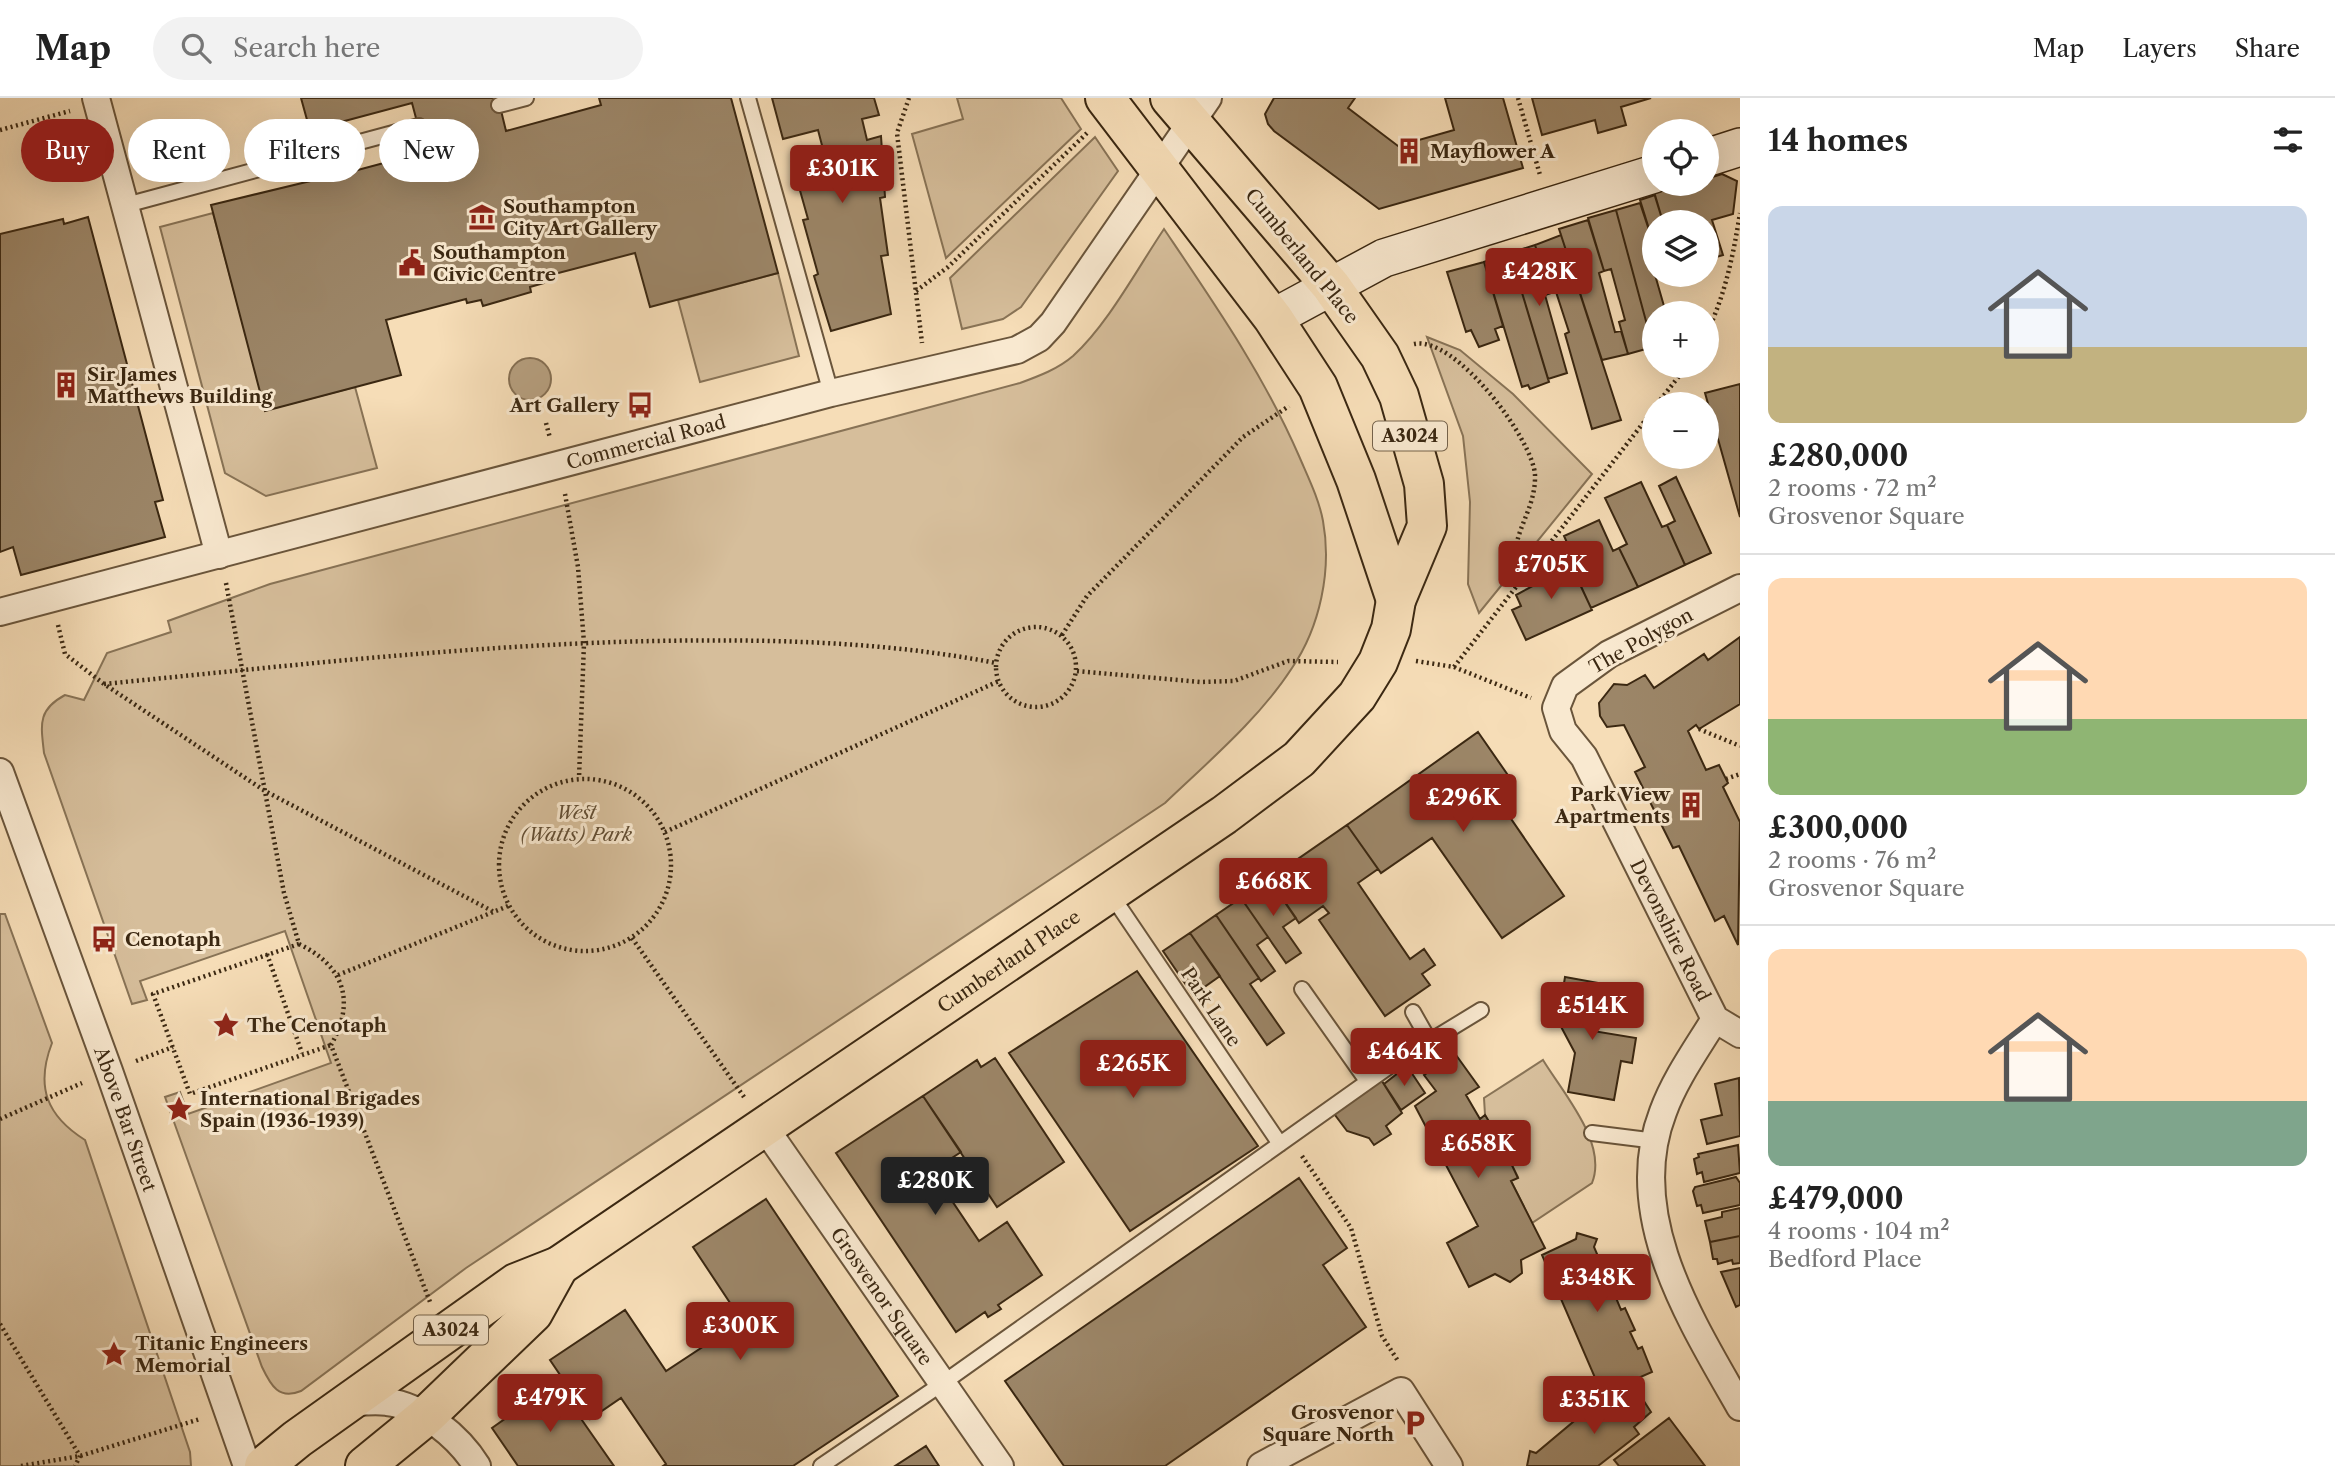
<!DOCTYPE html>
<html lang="en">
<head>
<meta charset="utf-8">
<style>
	:root { --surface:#fff; --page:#f2f2f2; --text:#222; --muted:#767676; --line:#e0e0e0; --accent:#8f2418 }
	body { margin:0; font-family:"Libre Caslon Text",serif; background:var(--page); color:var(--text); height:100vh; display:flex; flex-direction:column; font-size:26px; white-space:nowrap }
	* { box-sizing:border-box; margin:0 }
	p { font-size:23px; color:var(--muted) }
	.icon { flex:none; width:38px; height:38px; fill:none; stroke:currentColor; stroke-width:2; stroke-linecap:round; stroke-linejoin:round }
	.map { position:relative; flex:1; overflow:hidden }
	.panel { display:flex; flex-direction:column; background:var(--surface); width:595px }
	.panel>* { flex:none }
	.top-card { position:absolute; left:21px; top:21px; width:665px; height:63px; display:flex; gap:14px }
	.buttons { position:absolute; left:1642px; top:21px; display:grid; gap:14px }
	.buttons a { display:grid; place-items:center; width:77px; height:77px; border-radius:50%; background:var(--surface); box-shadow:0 7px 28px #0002; font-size:35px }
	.price { position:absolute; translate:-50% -60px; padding:0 16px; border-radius:7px; background:var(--accent); color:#fff; font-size:23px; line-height:46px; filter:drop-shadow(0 2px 4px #0008) }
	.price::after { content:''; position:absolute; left:50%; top:42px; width:21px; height:16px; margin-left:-10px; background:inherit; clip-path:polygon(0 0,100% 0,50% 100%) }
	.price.selected { background:#222; color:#fff }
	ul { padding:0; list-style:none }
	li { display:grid; align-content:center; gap:14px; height:371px; padding:0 28px }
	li+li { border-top:2px solid var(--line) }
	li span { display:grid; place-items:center; height:217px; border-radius:14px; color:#555 }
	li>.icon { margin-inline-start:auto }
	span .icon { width:126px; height:126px; fill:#fffc; stroke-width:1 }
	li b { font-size:30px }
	h2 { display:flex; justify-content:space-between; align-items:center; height:84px; padding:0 28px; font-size:30px }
	.tag { padding:0 24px; border-radius:32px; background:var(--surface); box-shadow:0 7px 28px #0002; font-size:24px; line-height:63px }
	.tag.selected { background:var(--accent); color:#fff }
	header { display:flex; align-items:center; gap:42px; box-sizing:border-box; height:98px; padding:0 35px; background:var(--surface); border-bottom:2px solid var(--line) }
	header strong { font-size:33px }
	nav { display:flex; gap:38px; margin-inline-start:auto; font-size:24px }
	.search { width:490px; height:63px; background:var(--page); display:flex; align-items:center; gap:18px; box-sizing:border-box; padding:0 24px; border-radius:38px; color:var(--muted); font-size:26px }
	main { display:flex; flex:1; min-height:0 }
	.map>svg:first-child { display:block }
</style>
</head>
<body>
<header>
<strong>Map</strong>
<div class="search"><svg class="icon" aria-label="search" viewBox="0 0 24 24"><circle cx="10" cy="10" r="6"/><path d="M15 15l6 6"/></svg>Search here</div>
<nav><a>Map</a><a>Layers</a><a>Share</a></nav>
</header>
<main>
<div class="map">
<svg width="1740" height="1368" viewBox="0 0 1740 1368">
	<rect width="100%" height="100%" fill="#f6ddb7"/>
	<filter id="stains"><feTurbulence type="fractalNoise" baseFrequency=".00286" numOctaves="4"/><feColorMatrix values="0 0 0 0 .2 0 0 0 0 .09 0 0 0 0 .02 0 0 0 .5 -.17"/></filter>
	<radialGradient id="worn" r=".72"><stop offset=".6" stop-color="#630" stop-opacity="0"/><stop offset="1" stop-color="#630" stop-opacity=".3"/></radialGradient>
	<path fill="#d6be9b" stroke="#887356" stroke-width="2" d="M957,0H1061L1081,31L946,160L912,36L963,21Z
		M1095,39L1118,73L1021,209L1003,221L962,231L950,180Z
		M213,115L266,312L355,289L377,370L266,398L225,375L160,129Z
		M1164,131C1214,205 1264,277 1299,358C1308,379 1319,401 1323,423C1332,472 1320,529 1292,570C1259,621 1209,663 1165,705L466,1170L301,1293C279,1302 271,1288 262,1269L165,999L180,994L188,1016L331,965L285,833L140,883L147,902L132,906L44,655C41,627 37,612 65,597L84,602L107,555L171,534L168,523L270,486L1020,285C1039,278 1058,271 1073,258C1108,226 1137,171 1164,131Z
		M778,175L799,258L700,284L678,202Z
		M1427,239L1460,252L1513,296L1592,376L1479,515L1468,486L1470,404L1463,338Z
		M0,816H5L52,945C35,989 47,1018 85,1042L190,1354L191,1368H0Z
		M1543,962C1563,995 1608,1045 1592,1085L1532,1125L1511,1083L1518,1079L1509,1061L1503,1064L1490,1038L1495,1035L1485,1017L1484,1000Z"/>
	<path fill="#b69f7f" stroke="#856f53" stroke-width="2" d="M509 281a21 21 0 1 1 42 0a21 21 0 1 1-42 0Z"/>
	<path fill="#9c8668" stroke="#3b2812" stroke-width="2" fill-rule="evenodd" d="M301,0H498L506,33L601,7L599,0H731L778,175L650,209L635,155L543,179L544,185L530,189L531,194L483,208L481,202L467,205L466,201L386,222L401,277L265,313L211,107L323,80ZM412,5L425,54L339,77L326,28Z
		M772,0H874L879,17L862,21L867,42L881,38L885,99L880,100L888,157L881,158L891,216L831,233L814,178L818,176L803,122L808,121L792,64L824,55L818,32L783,41Z
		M1274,0H1355L1348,10L1398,48L1454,32L1445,0H1503L1523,70L1379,111L1274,33L1268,26L1265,16Z
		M1532,0H1651L1621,9L1626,27L1598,35L1595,22L1542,37Z
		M1722,76L1737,83L1733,116L1712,122L1723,157L1706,162V124H1663L1654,95L1689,86H1706V81Z
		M1655,97L1663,124H1654V147L1640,102Z
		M1640,105L1654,147V162L1651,163L1666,215H1654L1653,249L1616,112Z
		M1616,112L1653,249L1628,256L1619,224L1625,222L1611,171L1604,173L1588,120Z
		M88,119L163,402L155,404L165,439L21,477L13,449L0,454V136L63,121L64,126Z
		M1588,122L1604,173L1599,175L1615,234L1621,233L1628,256L1602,262L1559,131Z
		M1561,137L1621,322L1592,331L1565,236L1569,234L1556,194L1551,195L1535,147Z
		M1535,147L1551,195L1545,197L1567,275L1548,281L1510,155Z
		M1510,155L1549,284L1530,291L1528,287L1522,289L1484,164Z
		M1484,164L1503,228L1495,231L1499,242L1479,249L1471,232L1466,234L1447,174Z
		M1740,286V419L1705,295Z
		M1676,379L1711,455L1685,467L1667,427L1675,423L1659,388Z
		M1641,384L1662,429L1667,427L1685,467L1638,489L1619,450L1627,446L1605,400Z
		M1599,422L1613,453L1619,450L1638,489L1591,510L1573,471L1578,469L1564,438Z
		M1568,461L1592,512L1526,542L1512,512L1521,508L1516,497L1542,483L1538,474Z
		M1740,539V606L1699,631L1696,627L1688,633L1706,672L1719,667L1728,685L1723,689L1740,724L1738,847L1724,818L1715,823L1679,748L1673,750L1635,674L1645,669L1624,627L1607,629L1600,618L1599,605L1614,586L1627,587L1645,577L1654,590L1704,556L1708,562Z
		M1478,634L1512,683L1494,696L1564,798L1502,840L1432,740L1381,775L1347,727Z
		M1347,727L1378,771L1358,785L1410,861L1424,851L1435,867L1422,876L1430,887L1385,918L1319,822L1329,815L1323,808L1299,825L1269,781Z
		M1269,781L1296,820L1283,829L1301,855L1286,865L1241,800Z
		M1241,800L1268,839L1257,847L1275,873L1261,883L1216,817Z
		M1216,817L1259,880L1250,886L1284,935L1267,947L1190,835Z
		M1190,835L1220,878L1193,897L1163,853Z
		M1137,873L1258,1048L1130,1133L1009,955Z
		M1565,879L1604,886L1593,933L1636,940L1632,965L1621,963L1614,1002L1568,994L1575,955L1558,923Z
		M1456,957L1479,989L1466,997L1480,1021L1485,1017L1496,1035L1490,1038L1503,1064L1509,1061L1518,1080L1511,1083L1545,1150L1521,1162L1522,1175L1510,1184L1495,1176L1469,1189L1447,1145L1478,1128L1415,1008L1436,993L1424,977Z
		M995,960L1064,1064L997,1109L923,998L977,962L981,969Z
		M1407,968L1425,995L1401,1012L1384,986Z
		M1380,980L1402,1015L1386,1028L1391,1036L1374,1047L1369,1040L1347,1033L1332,1013Z
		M1739,980L1740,1038L1707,1046L1701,1022L1722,1017L1715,986Z
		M923,998L961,1054L932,1073L979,1143L1007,1124L1042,1177L998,1207L1001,1211L988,1219L985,1214L956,1234L836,1055Z
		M1738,1047L1740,1075L1704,1084L1702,1074L1697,1076L1694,1061L1699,1059L1698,1056Z
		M1736,1079L1740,1085V1107L1703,1115L1701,1107L1697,1108L1693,1093L1695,1089Z
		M1299,1080L1347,1150L1323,1167L1366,1229L1165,1368H1064L1005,1283Z
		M766,1101L898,1298L793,1368H663L666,1366L621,1300L590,1321L550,1262L625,1212L666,1273L742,1223L693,1149Z
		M1740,1110V1138L1710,1144L1705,1123L1722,1119V1114Z
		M1577,1135L1597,1141L1594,1149L1606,1177L1611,1175L1620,1198L1616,1200L1621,1212L1625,1210L1635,1232L1630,1234L1638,1251L1642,1249L1652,1274L1602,1296L1542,1157L1576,1141Z
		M1740,1138V1165L1733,1166L1732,1162L1718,1166L1717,1161H1713L1710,1144Z
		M1740,1170V1207L1736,1209L1721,1174Z
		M556,1285L614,1368H518L492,1330Z
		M1640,1297L1651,1314L1634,1329L1639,1336L1598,1368H1527L1530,1353L1536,1355L1585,1314Z
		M1669,1320L1705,1368H1619L1614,1362Z
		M926,1348L939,1368H895Z"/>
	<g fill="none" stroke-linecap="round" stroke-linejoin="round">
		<g stroke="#6a553b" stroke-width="18">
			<path id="lane" d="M748,0L831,295
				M499,7L526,0
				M126,107L419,28
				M1110,795L1280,1046
				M1302,891L1367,983
				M1413,914L1430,944
				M1592,1035L1656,1043
				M821,1368L943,1285L1394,965L1481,912"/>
		</g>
		<g stroke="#6a553b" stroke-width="30">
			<g id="street">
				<path d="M96,0L219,457"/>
				<path id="s1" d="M1740,490L1609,556L1565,588L1556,610L1563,633L1584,659L1715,921L1740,936"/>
				<path id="s2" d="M0,514L831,295L1017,252L1039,240L1053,225L1208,0"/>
				<path id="s3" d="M0,674L109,973L247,1368"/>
				<path d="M1715,921C1696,952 1675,981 1663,1014C1623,1117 1691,1223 1740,1309"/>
				<path id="s4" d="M765,1030L1000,1368"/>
				<path d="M349,1305C361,1304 374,1302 387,1304C422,1308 459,1339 477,1368"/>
				<path d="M1261,1368L1401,1293L1449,1368"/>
			</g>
		</g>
		<g stroke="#3b2812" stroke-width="40">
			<path id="secondary" d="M1706,60L1740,49
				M1273,220L1384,160L1654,76"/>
		</g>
		<g stroke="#3b2812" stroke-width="42">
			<g id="primary">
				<path d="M1105,0L1273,220L1318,289L1356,382L1396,502"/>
				<path id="s5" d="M264,1368L297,1341L516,1185L559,1168L1224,717L1299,661L1357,598L1378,564L1391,531L1396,502L1427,428L1424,386L1399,298L1380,258L1331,188L1170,0"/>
				<path d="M365,1368L425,1319L533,1215L559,1168"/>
			</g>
		</g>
		<path stroke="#3b2812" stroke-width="4.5" stroke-dasharray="2 3.5" stroke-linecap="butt" d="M909,0L897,35L922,245
			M1518,0L1540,77
			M0,32L70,13
			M916,193L948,169L1087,35
			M1706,237C1725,197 1733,159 1740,115
			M1414,246C1455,237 1533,341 1535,377C1536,411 1513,433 1515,464L1525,475
			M1657,306L1687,268
			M546,325L550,340
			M565,396L578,469L584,545L579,680
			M226,485L284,795L299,846C344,868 356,903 331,947L430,1204
			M58,527L65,556L104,586L265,693L494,814
			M996 569a40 40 0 1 1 80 0a40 40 0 1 1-80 0Z
			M1062,537L1087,498L1243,339L1289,308
			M1416,563L1454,569L1531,600
			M1454,569L1654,311
			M1077,573L1200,584L1234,583L1288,563L1338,564
			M104,586C287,568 469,547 653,543C769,541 882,543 996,565
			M1699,631L1740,648
			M499 767a86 86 0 1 1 172 0a86 86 0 1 1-172 0Z
			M1726,681L1740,676
			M665,734L999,583
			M632,840L744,999
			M299,846L153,896L190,996L331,947
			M267,856L302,955
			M338,877L508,808
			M136,963L173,949
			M0,1021L82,985
			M1302,1058L1351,1130L1382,1238L1398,1263
			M0,1226L80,1358L75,1368
			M21,1368L80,1358L200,1321"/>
		<use href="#lane" stroke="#f9e9d0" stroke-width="14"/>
		<use href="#street" stroke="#f9e9d0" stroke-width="26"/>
		<use href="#secondary" stroke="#f9e9d0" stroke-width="37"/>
		<use href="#primary" stroke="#f6ddb7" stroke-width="38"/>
	</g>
	<defs>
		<g id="building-bare" transform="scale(2.1)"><path d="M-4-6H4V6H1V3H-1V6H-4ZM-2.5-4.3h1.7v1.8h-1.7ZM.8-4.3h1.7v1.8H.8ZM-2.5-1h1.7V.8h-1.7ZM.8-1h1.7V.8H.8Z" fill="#8f2418" stroke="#f9e9d0" stroke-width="2.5" paint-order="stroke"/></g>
		<g id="museum-bare" transform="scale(2.1)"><path d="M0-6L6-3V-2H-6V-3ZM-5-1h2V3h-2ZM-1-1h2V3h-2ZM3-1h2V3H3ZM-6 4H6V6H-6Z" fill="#8f2418" stroke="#f9e9d0" stroke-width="2.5" paint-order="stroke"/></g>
		<g id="civic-bare" transform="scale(2.1)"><path d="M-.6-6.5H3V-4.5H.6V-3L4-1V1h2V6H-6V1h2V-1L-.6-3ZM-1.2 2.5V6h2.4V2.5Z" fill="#8f2418" stroke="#f9e9d0" stroke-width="2.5" paint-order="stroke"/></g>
		<g id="bus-bare" transform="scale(2.1)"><path d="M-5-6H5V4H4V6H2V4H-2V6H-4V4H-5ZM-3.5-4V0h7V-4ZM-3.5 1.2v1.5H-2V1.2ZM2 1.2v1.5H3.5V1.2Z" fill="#8f2418" stroke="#f9e9d0" stroke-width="2.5" paint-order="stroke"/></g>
		<g id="sight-bare" transform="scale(2.1)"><path d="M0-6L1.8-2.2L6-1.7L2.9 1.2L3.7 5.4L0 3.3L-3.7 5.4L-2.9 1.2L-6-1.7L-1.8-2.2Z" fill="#8f2418" stroke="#f9e9d0" stroke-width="2.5" paint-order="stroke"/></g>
		<g id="parking-bare" transform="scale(2.1)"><path d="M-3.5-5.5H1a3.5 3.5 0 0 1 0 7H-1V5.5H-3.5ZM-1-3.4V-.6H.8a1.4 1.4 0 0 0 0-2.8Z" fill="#8f2418" stroke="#f9e9d0" stroke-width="2.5" paint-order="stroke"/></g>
	</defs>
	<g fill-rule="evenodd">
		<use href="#building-bare" x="1409" y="53"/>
		<use href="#museum-bare" x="482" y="119"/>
		<use href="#civic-bare" x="412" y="165"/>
		<use href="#building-bare" x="66" y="287"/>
		<use href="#bus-bare" x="640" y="307"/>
		<use href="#building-bare" x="1691" y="707"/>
		<use href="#bus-bare" x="104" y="841"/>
		<use href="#sight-bare" x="226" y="927"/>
		<use href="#sight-bare" x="179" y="1011"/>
		<use href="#sight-bare" x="114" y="1256"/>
		<use href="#parking-bare" x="1415" y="1325"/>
	</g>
	<g text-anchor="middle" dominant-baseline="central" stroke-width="6" stroke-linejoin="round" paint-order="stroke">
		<g fill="#f9e9d0" stroke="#74624b" stroke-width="2">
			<rect x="1373" y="323.5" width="74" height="29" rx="5"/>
			<rect x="414" y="1217.5" width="74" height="29" rx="5"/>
		</g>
		<g font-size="18" font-weight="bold" fill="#3b2812">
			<text x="1410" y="338">A3024</text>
			<text x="451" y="1232">A3024</text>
		</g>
		<g font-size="19" font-weight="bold" fill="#3b2812" stroke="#f9e9d0" text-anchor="start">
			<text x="1430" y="53">Mayflower A</text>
			<text x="503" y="108">Southampton<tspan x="503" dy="22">City Art Gallery</tspan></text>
			<text x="433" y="154">Southampton<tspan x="433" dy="22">Civic Centre</tspan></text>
			<text x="87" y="276">Sir James<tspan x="87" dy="22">Matthews Building</tspan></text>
			<text x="619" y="307" text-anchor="end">Art Gallery</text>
			<text x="1670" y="696" text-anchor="end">Park View<tspan x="1670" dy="22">Apartments</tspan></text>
			<text x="125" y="841">Cenotaph</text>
			<text x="247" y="927">The Cenotaph</text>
			<text x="200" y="1000">International Brigades<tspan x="200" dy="22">Spain (1936-1939)</tspan></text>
			<text x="135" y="1245">Titanic Engineers<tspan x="135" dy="22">Memorial</tspan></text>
			<text x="1394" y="1314" text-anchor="end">Grosvenor<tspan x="1394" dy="22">Square North</tspan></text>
		</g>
		<g font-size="19" fill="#3b2812" stroke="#f9e9d0">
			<text transform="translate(1302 158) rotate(51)">Cumberland Place</text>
			<text stroke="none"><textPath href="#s2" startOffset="668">Commercial Road</textPath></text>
			<text transform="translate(1641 543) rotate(-29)">The Polygon</text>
			<text stroke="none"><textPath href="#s1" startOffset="476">Devonshire Road</textPath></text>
			<text stroke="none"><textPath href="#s5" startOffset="901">Cumberland Place</textPath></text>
			<text transform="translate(1211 909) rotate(56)">Park Lane</text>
			<text stroke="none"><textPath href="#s3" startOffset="369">Above Bar Street</textPath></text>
			<text stroke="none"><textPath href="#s4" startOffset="205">Grosvenor Square</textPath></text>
		</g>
		<g font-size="19" font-style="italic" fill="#624e34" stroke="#f9e9d0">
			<text x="576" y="714">West<tspan x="576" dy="22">(Watts) Park</tspan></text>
		</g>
	</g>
	<rect width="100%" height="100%" filter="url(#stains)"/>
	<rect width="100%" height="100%" fill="url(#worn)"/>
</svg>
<div class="buttons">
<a><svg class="icon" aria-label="locate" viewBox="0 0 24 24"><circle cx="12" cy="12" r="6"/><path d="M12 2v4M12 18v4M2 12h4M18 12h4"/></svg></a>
<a><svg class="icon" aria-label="layers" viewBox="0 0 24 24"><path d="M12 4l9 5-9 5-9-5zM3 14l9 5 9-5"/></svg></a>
<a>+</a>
<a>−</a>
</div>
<b class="price" style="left:842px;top:107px">£301K</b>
<b class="price" style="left:1539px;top:210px">£428K</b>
<b class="price" style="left:1551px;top:503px">£705K</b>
<b class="price" style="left:1463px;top:736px">£296K</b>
<b class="price" style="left:1273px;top:820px">£668K</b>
<b class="price" style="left:1592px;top:944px">£514K</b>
<b class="price" style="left:1404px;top:990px">£464K</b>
<b class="price" style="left:1133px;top:1002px">£265K</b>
<b class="price" style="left:1478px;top:1082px">£658K</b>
<b class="price selected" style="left:935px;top:1119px">£280K</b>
<b class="price" style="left:1597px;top:1216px">£348K</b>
<b class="price" style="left:740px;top:1264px">£300K</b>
<b class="price" style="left:550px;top:1336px">£479K</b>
<b class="price" style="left:1594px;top:1338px">£351K</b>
<div class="top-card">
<a class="tag selected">Buy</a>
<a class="tag">Rent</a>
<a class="tag">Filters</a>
<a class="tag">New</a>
</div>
</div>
<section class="panel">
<h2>14 homes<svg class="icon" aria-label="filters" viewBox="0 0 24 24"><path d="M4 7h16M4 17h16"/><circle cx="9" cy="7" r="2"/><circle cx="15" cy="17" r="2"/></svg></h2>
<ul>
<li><span style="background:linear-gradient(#c9d6e8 65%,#c2b280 0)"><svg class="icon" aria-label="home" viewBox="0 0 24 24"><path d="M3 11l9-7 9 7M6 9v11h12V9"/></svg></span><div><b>£280,000</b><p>2 rooms · 72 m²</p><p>Grosvenor Square</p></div></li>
<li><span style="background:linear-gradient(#ffd9b3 65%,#8fb573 0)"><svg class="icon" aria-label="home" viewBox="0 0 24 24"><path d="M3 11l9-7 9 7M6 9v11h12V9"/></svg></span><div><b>£300,000</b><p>2 rooms · 76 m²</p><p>Grosvenor Square</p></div></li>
<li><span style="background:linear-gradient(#ffd9b3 70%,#7fa58c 0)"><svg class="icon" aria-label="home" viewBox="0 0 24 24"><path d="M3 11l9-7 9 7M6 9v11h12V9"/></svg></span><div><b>£479,000</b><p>4 rooms · 104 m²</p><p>Bedford Place</p></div></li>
</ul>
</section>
</main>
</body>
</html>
